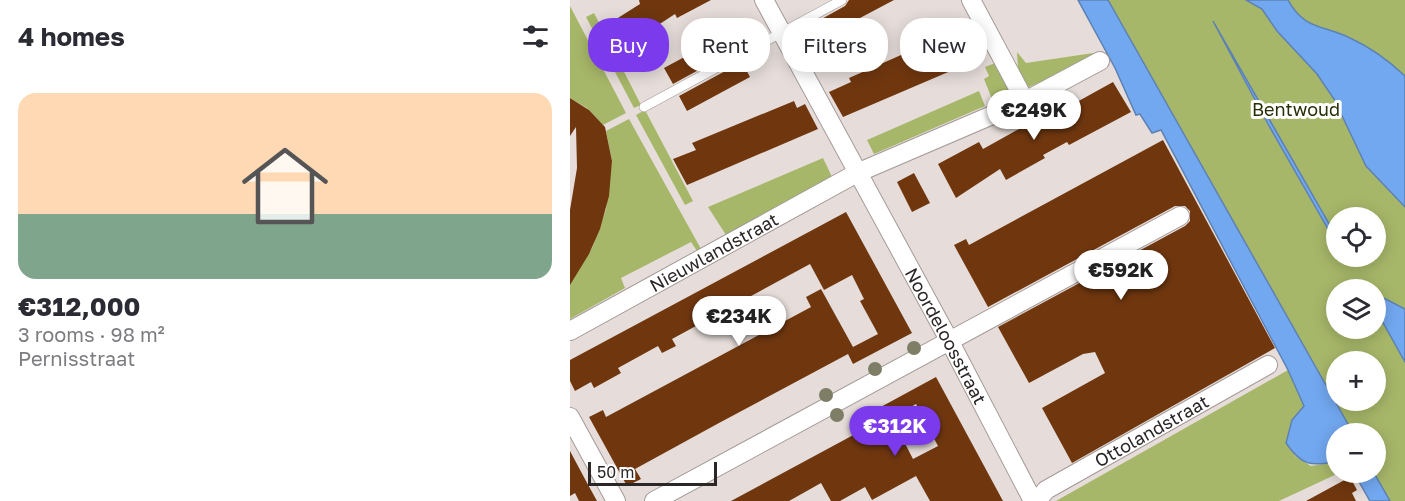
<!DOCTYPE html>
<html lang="en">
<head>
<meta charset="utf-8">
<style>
	:root { --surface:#fff; --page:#f7f7f7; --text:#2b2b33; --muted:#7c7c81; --accent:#7c3aed }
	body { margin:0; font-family:"Golos Text",sans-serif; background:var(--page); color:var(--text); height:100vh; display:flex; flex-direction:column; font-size:22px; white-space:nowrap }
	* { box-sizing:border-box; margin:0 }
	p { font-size:20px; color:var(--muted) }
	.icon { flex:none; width:33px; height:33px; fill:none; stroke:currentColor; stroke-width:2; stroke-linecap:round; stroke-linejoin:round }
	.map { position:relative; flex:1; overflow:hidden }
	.details { display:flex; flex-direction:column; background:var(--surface); width:570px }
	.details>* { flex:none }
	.top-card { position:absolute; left:18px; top:18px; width:570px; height:54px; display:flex; gap:12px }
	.buttons { position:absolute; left:756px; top:207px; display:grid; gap:12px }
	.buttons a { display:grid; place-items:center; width:60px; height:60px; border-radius:50%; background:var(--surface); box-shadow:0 3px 15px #0003; font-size:30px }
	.scale { position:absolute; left:18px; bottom:15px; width:129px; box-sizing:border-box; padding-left:6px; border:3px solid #2b2726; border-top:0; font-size:16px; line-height:21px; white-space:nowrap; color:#2b2726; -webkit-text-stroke:4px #fff; paint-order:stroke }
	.price { position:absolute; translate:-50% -51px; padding:0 14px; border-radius:21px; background:#fff; color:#222; font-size:20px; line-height:39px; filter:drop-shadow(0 2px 3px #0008) }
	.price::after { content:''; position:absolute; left:50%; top:36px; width:18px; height:14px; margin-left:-9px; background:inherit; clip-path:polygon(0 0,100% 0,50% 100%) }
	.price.active { background:var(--accent); color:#fff }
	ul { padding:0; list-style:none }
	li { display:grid; align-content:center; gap:12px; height:318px; padding:0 18px }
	li span { display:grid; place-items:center; height:186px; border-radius:18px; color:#555 }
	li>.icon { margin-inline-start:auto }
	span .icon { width:108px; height:108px; fill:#fffc; stroke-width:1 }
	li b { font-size:26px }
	h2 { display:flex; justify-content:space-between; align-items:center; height:72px; padding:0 18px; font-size:26px }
	.chip { padding:0 21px; border-radius:24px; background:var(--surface); box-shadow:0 3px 15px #0003; font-size:21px; line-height:54px }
	.chip.active { background:var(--accent); color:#fff }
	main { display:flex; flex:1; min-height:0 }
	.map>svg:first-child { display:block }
</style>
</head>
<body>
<main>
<section class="details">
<h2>4 homes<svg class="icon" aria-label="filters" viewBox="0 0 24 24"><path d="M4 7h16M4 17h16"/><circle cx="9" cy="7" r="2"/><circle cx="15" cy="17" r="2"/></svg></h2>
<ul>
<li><span style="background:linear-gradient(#ffd9b3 65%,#7fa58c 0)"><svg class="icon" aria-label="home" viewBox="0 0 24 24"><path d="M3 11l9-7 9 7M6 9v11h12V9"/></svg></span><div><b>€312,000</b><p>3 rooms · 98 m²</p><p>Pernisstraat</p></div></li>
</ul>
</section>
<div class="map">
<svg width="835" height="501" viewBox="0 0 835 501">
	<rect width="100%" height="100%" fill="#e6ddda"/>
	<path fill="#a7b769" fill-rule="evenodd" d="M538,0H835V501H820L804,473L806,434L783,433ZM766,218H806V256H766ZM766,290H806V328H766ZM766,362H806V400H766Z
		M0,6L56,113L33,125L17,108L0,98Z
		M24,13L71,105L64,108L16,17Z
		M447,52L456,63L530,52L533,57L456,88L448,69Z
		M428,62L438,85V97L424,104L414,79L419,76L415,67Z
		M409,91L415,106L304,154L297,140Z
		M75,110L123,201L115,205L66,115Z
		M59,119L131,249L127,251L121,242L51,278L55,288L0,319V284L22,248L36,209L42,161L36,131Z
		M253,158L263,179L156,235L138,207Z
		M718,370L734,406L722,420L725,456L741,466L766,462V472L769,473L709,501H486Z"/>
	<path fill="#72a8f0" stroke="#5d81b3" stroke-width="1.5" d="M508,0H538L783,433L766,434V462C740,466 732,466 716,443L722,420L734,406L718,370L591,130L582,133L570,114L566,115L545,68Z
		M676,0H718C734,30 754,25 780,38C802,48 818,60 835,76V207L796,166L764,99L747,74L707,31L692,9Z
		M643,21L766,236V243L698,124Z
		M806,294L835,309V362L806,310Z
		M784,473H804L820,501H800Z"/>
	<path fill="#70370f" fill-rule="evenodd" d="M69,0H141L107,18L105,14L79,31L83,37L68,45L66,40L46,54L32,28L70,4Z
		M279,0H324L256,36L248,21L275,6Z
		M157,34L165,50L103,84L94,68Z
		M391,37L404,61L273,117L259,92L281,82L279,78L365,40L368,46Z
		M172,62L180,77L117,111L109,96Z
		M543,82L561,112L499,145L497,142L473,155L475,158L436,180L430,169L386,198L368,164L409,142L413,149L476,114L478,118Z
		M0,98L19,110L35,127L42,161L39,196L30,229L19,254L0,285V210L7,168L6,127L0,136Z
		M224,101L227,108L235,104L248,129L117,185L103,159L126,150L122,143Z
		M593,140L705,348L502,463L472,408L535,373L525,352L513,354L459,383L428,327L615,226L620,221V211L615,206H605L418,307L384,245L396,239L399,245Z
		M344,173L360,203L342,212L327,182Z
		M276,212L342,333L283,364L278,354L149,423L65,469L71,479L57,486L19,417L33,410L36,417L228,314L241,307L236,297L251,289L283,347L308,334L290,301L294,299L282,275L254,290L240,264L102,339L106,346L92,353L88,346L48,368L51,373L24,388L21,382L5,391L0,381V360Z
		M366,377L433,501H360L346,476L302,500L295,487L270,501H261L251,483L219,501H161L313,419L307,409ZM346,404L368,446L343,459L322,418Z
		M0,451L16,481L27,501H9L5,493L0,496Z
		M780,477L787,490L782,493L786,501H736Z"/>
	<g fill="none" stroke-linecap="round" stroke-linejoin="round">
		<g stroke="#a39a97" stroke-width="10">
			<path id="service" d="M74,107L272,0"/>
		</g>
		<g stroke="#a39a97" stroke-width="20">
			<g id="minor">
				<path id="s1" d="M194,0L379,340L463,501"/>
				<path d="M401,0L455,101"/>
				<path id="s2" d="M0,331L287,173L455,101L530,61"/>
				<path d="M0,417L46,501"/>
				<path d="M84,501L610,216"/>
				<path id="s3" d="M467,501L476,490L698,365"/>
			</g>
		</g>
		<use href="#service" stroke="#fff" stroke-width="9"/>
		<use href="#minor" stroke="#fff" stroke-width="18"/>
	</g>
	<g fill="#7e7d65">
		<circle cx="344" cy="348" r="7"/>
		<circle cx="305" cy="369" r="7"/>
		<circle cx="256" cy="395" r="7"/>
		<circle cx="267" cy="415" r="7"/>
	</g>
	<g text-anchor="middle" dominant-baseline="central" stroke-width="6" stroke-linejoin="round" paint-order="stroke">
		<g font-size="18" fill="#282e06" stroke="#fff">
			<text x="726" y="109">Bentwoud</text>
		</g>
		<g font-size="18" fill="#2b2726" stroke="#fff">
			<text stroke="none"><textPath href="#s2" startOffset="164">Nieuwlandstraat</textPath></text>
			<text stroke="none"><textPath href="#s1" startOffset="382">Noordeloosstraat</textPath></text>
			<text stroke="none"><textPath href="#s3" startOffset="135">Ottolandstraat</textPath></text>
		</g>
	</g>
</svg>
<div class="buttons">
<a><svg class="icon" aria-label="locate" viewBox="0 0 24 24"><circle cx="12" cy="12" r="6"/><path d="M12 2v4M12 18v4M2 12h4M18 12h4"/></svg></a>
<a><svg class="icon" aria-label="layers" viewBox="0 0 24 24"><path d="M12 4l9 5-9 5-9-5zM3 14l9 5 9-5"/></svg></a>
<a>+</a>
<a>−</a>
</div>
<div class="scale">50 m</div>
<b class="price" style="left:464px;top:141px">€249K</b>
<b class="price" style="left:551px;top:301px">€592K</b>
<b class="price" style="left:169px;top:347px">€234K</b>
<b class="price active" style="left:325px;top:457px">€312K</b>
<div class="top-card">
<a class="chip active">Buy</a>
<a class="chip">Rent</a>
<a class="chip">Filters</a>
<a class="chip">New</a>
</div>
</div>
</main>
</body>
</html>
